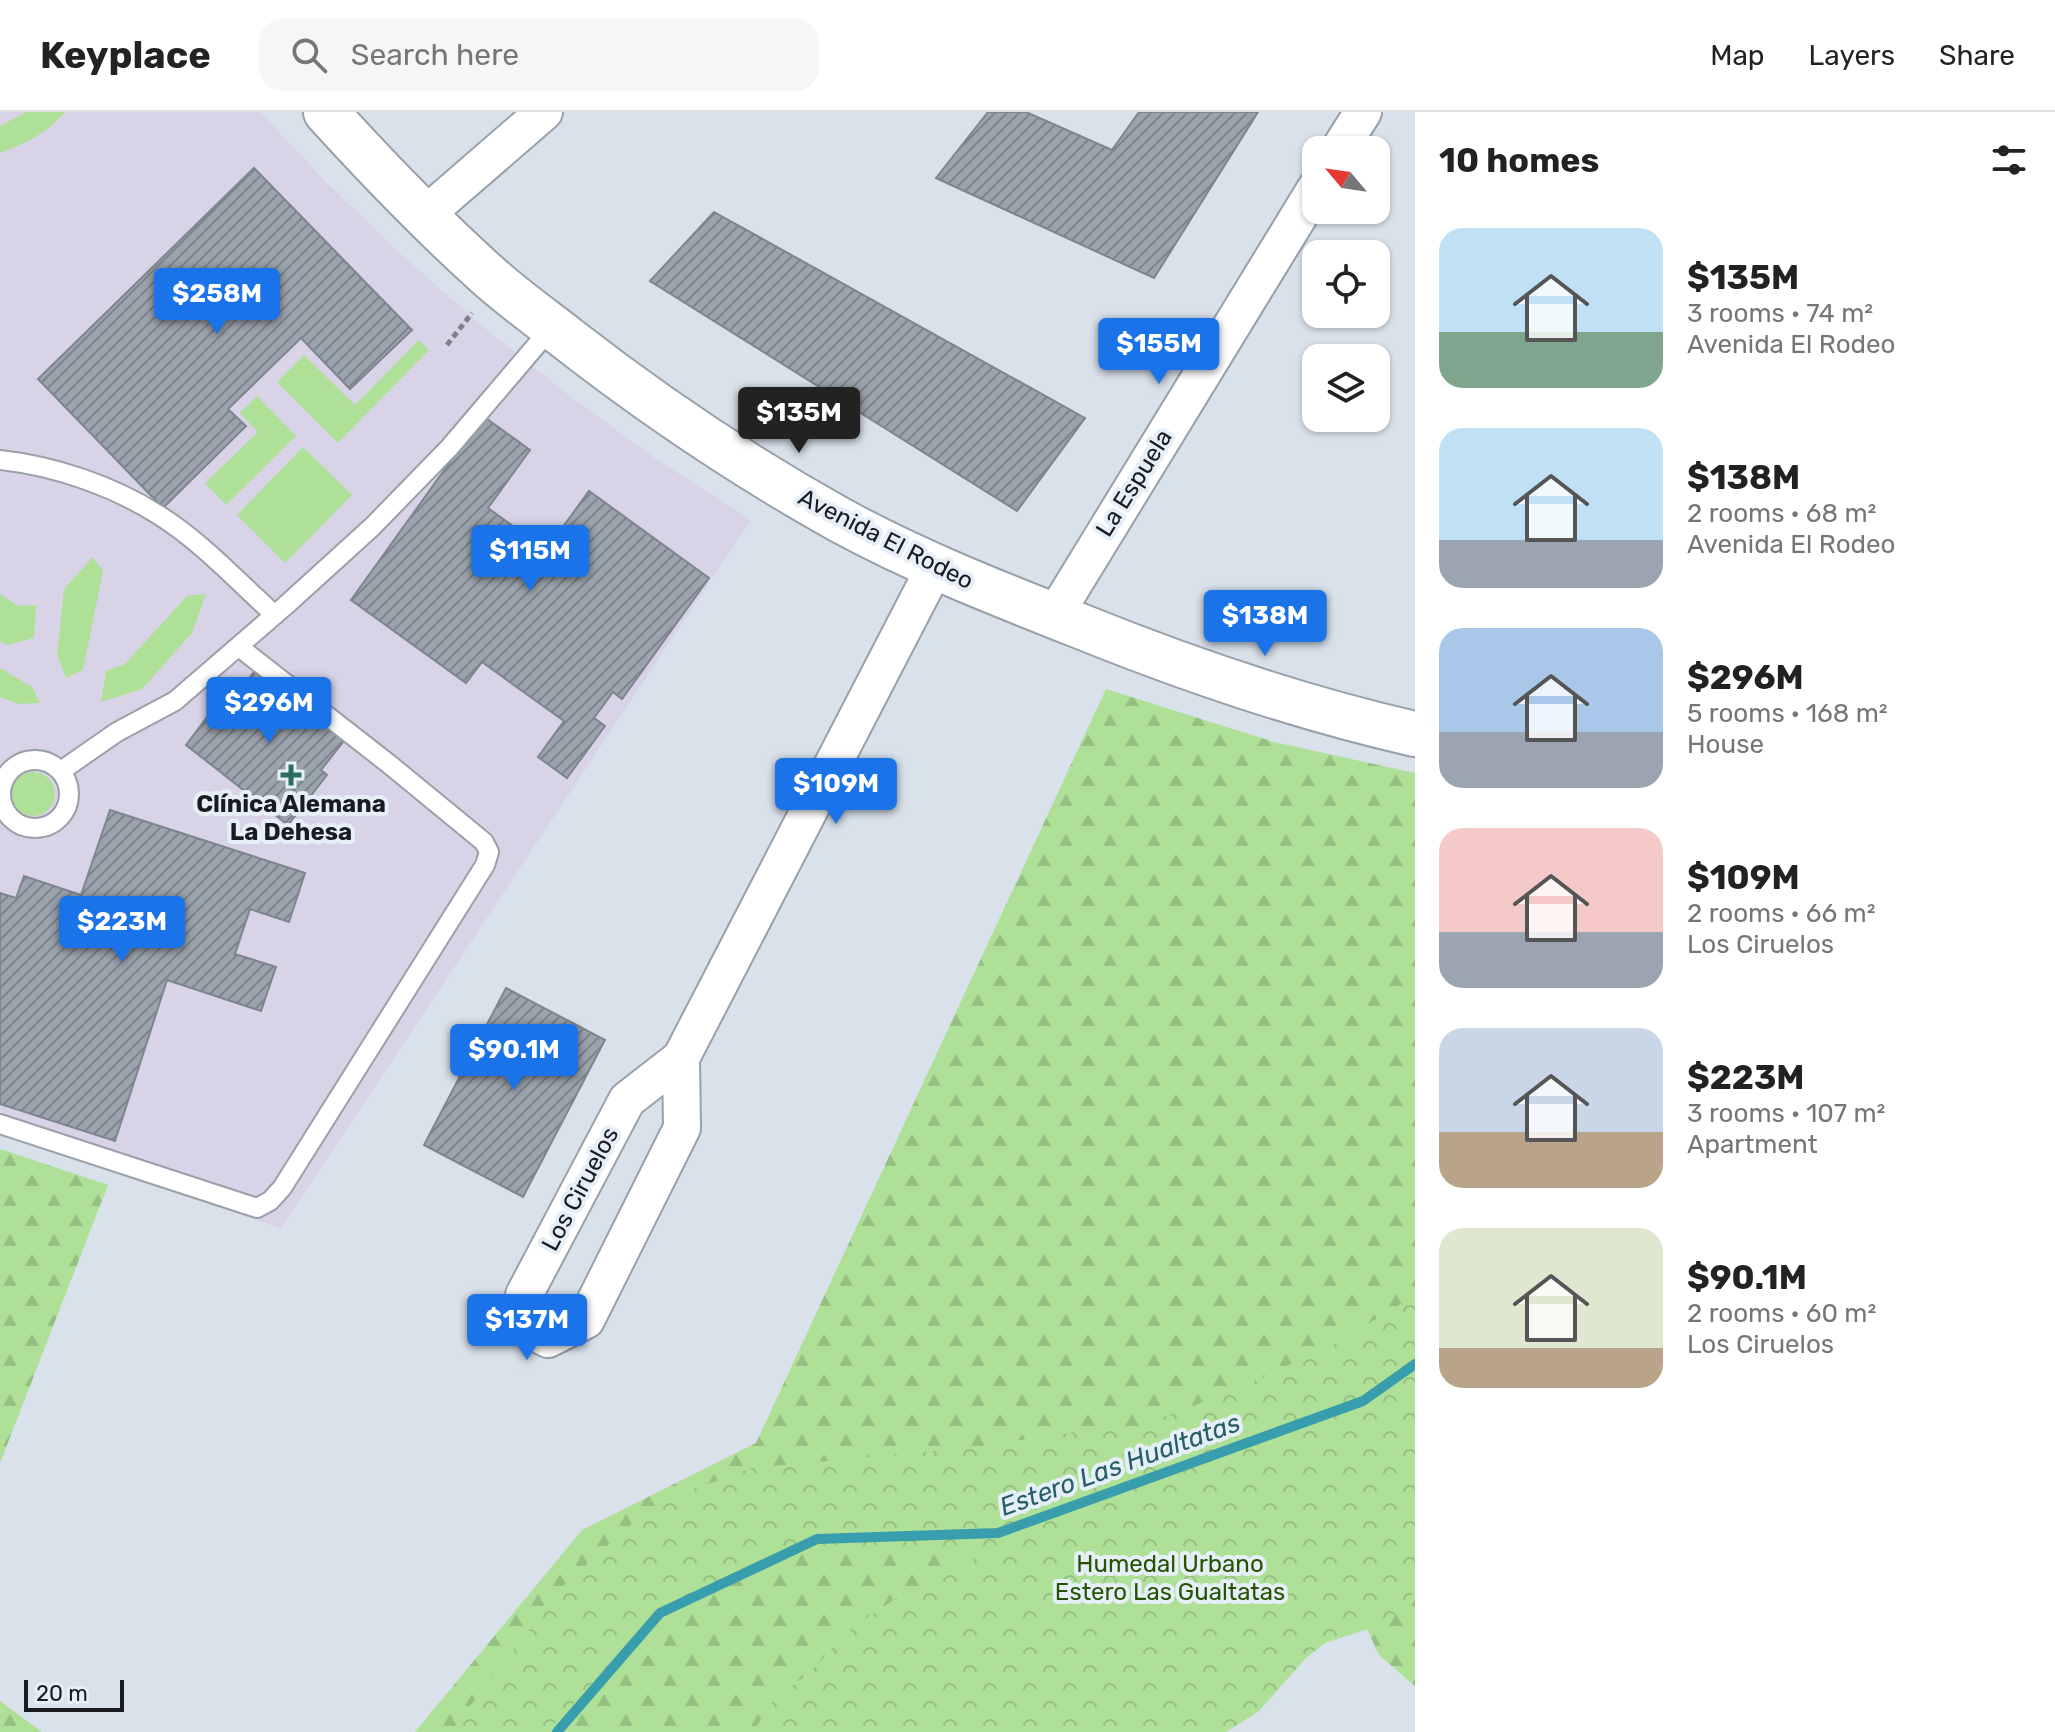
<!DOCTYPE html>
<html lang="en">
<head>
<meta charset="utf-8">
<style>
	:root { --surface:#fff; --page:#f6f6f6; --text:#222; --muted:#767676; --line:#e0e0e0; --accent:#1a73e8 }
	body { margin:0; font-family:Rubik,sans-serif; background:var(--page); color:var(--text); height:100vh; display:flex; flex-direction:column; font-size:30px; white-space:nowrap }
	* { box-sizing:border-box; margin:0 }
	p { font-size:26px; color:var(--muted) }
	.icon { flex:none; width:44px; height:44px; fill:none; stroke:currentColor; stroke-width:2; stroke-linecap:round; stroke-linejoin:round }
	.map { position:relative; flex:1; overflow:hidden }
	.drawer { display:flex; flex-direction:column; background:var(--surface); width:640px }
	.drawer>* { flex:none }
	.needle { width:52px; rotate:299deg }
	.fabs { position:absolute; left:1302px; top:24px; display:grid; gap:16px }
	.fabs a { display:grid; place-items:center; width:88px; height:88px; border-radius:16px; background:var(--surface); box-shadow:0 2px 6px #0004; font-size:40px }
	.scale { position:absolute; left:24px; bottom:20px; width:100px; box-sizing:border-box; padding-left:8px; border:4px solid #181b1f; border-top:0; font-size:22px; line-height:28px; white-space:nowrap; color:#181b1f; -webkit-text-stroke:6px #e6eff8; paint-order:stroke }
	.price { position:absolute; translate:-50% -68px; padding:0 18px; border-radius:8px; background:var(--accent); color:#fff; font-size:26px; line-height:52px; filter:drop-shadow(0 2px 4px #0008) }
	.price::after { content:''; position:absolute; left:50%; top:48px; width:24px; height:18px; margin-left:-12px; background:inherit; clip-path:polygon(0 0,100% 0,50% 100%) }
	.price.current { background:#222; color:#fff }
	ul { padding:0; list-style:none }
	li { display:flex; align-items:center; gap:24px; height:200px; padding:0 24px }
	li span { display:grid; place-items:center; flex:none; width:224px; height:160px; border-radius:24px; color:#555 }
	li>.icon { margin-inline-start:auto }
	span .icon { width:96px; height:96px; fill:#fffc; stroke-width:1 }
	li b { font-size:34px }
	h2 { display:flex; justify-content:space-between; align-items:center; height:96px; padding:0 24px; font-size:34px }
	header { display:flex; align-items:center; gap:48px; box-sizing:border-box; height:112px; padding:0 40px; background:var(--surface); border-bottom:2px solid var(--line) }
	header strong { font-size:38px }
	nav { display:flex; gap:44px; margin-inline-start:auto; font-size:28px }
	.search { width:560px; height:72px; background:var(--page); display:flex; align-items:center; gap:20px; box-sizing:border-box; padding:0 28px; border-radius:24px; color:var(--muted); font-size:30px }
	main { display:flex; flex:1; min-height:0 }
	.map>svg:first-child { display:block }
</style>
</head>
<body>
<header>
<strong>Keyplace</strong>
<div class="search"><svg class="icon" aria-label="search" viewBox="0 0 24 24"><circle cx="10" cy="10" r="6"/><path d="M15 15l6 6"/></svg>Search here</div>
<nav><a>Map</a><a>Layers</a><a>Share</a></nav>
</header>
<main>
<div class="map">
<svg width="1415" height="1620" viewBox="0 0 1415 1620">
	<defs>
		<pattern id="forest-firs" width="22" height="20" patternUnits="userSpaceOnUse" patternTransform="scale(2)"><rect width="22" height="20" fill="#afe097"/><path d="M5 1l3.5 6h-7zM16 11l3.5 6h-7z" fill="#96c082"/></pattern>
		<pattern id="park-crowns" width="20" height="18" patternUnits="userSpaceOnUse" patternTransform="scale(2)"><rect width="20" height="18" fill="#afe097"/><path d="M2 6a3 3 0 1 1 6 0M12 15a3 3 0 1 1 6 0" fill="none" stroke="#96c082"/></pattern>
		<pattern id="building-hatch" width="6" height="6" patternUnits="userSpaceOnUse" patternTransform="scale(2)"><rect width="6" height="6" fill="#9ba3ac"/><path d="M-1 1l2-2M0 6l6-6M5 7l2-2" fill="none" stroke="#7d848b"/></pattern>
	</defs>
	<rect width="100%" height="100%" fill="#d9e1eb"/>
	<path fill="#d9d3e8" d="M0,0H260L325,69L404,145L486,217L571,285L659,349L751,408L281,1116L0,1024Z"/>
	<path fill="#afe097" d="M26,0H65C47,21 26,32 0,41V14Z
		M419,228L429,238L338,331L277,270L304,243L355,293Z
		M257,284L296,324L226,393L205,371L258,320L240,301Z
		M303,335L352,383L285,451L237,403Z
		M93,445L103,459L83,558L66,566L57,543L64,477Z
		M0,482L18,494L36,493L34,526L7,533L0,529Z
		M206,482L192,521L142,577L101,590L106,559L125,552L187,484Z
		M0,556L32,575L40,591L19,592L0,585Z
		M11 682a22 22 0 1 1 44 0a22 22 0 1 1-44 0Z"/>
	<path fill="url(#forest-firs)" d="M1106,577L1274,630L1415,661V1574L1379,1543L1339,1456L1068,1620H415L582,1418L756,1331Z
		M0,1037L108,1073L0,1351Z
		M0,1589L42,1620H0Z"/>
	<path fill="url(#park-crowns)" d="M1415,1183V1475L1404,1498L1374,1515L1325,1531L1306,1546L1259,1599L1226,1620H753L774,1587L808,1562L853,1515L895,1487L936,1471L974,1448L968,1441L910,1443L827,1435L740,1459L686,1484L628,1532L547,1620H450L564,1473L638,1406L674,1384L752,1356L966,1336L1077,1320L1129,1318L1235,1278L1339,1230Z"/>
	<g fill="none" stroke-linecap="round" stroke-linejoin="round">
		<path stroke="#389dac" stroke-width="10" d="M557,1620L660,1501L817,1427L998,1421L1363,1289L1415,1252"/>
	</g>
	<path fill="url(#building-hatch)" stroke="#7d858e" stroke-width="2" d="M988,0H1026L1112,38L1139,0H1258L1154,166L936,66Z
		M254,56L412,218L350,277L301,226L228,297L246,314L163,396L38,267Z
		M714,100L1085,306L1017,399L650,169Z
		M483,304L530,338L488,396L546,438L589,379L709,466L622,587L613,580L594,606L605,614L567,666L538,645L564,609L482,550L466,571L351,488Z
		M258,555L347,625L321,658L327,663L288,713L186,633L214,596L221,601Z
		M110,698L305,761L289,810L250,797L235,842L276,855L261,899L167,868L115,1029L0,992V781L16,786L24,764L81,783Z
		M506,876L605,928L523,1085L424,1033Z"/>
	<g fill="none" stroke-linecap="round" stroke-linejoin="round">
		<g stroke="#98a0a9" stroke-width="22">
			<path id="service" d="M0,348C54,354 111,373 157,402C201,429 237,469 275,503
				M1 682a34 34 0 1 1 68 0a34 34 0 1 1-68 0Z
				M61,659L117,620L175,589L285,494L372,415L449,336L552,215
				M0,1012L257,1096L270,1089L282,1076L485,753L489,740L484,730L389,652L239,535"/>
		</g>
		<g stroke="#98a0a9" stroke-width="40">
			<path id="minor" d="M1339,38L1363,0
				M425,103L544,0
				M1054,504L1316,76
				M681,946L682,1016L586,1208L548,1227L527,1216L524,1183L627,988L681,946L935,455"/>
		</g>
		<g stroke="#98a0a9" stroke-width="48">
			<path id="tertiary" d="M326,0C376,55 428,109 483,159C510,184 540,205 568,227C654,294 745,355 840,408C917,450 999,482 1080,514C1189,558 1300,596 1415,622"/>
		</g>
		<path stroke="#7c8188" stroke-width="5" stroke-dasharray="6 4" stroke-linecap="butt" d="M447,233L472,201"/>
		<use href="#service" stroke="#fff" stroke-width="18"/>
		<use href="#minor" stroke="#fff" stroke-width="36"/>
		<use href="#tertiary" stroke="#fff" stroke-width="44"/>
	</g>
	<path fill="#2c6e5e" stroke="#e6eff8" stroke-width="3" d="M287 651h8v8h8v8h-8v8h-8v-8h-8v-8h8z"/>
	<g text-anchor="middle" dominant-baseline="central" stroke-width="8" stroke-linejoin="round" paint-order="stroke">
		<g font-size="24" fill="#181b1f" stroke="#e6eff8">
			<text transform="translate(1134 371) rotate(-58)">La Espuela</text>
			<text transform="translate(886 427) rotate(27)">Avenida El Rodeo</text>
			<text transform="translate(580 1077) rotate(-62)">Los Ciruelos</text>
		</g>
		<g font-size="24" font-weight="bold" fill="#181b1f" stroke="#e6eff8">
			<text x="291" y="692">Clínica Alemana<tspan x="291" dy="28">La Dehesa</tspan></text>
		</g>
		<g font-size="24" fill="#255300" stroke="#e6eff8">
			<text x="1170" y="1452">Humedal Urbano<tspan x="1170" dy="28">Estero Las Gualtatas</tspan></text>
		</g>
		<g font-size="26" font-style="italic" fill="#265e66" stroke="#e6eff8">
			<text transform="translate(1120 1353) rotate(-20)">Estero Las Hualtatas</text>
		</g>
	</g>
</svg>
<div class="fabs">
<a><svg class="needle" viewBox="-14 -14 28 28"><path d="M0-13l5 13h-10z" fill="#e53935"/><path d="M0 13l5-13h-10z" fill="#767676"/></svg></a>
<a><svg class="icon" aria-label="locate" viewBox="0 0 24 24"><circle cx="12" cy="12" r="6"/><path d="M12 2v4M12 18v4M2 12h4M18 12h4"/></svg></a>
<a><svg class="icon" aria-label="layers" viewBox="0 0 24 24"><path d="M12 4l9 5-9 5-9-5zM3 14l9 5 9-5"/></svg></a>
</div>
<div class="scale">20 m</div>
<b class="price" style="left:217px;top:224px">$258M</b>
<b class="price" style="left:1159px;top:274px">$155M</b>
<b class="price current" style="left:799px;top:343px">$135M</b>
<b class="price" style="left:530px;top:481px">$115M</b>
<b class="price" style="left:1265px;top:546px">$138M</b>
<b class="price" style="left:269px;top:633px">$296M</b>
<b class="price" style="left:836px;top:714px">$109M</b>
<b class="price" style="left:122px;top:852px">$223M</b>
<b class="price" style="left:514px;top:980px">$90.1M</b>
<b class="price" style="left:527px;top:1250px">$137M</b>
</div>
<section class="drawer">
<h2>10 homes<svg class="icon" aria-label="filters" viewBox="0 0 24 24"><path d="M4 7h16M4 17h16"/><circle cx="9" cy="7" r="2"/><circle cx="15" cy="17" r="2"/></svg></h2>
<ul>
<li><span style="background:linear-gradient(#bfe0f5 65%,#7fa58c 0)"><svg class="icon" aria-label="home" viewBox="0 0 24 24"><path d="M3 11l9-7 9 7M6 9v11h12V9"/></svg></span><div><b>$135M</b><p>3 rooms · 74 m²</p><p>Avenida El Rodeo</p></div></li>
<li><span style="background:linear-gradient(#bfe0f5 70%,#9aa5b1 0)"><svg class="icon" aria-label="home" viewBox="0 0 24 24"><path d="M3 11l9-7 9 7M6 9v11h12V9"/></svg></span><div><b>$138M</b><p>2 rooms · 68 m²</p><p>Avenida El Rodeo</p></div></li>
<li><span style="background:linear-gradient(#a9c7e8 65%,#9aa5b1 0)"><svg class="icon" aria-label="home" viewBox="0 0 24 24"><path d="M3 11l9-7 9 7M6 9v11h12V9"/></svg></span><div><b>$296M</b><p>5 rooms · 168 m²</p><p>House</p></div></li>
<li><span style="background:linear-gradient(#f6c9c9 65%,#9aa5b1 0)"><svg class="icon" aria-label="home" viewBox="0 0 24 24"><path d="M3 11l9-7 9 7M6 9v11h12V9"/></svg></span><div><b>$109M</b><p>2 rooms · 66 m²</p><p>Los Ciruelos</p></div></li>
<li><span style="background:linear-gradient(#c9d6e8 65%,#b9a48a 0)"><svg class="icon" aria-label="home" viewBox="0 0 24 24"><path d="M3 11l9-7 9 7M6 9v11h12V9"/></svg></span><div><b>$223M</b><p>3 rooms · 107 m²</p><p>Apartment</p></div></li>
<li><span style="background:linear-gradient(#dfe7d0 75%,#b9a48a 0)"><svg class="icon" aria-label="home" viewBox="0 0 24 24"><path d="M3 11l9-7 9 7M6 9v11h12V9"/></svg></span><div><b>$90.1M</b><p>2 rooms · 60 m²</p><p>Los Ciruelos</p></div></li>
</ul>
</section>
</main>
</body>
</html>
